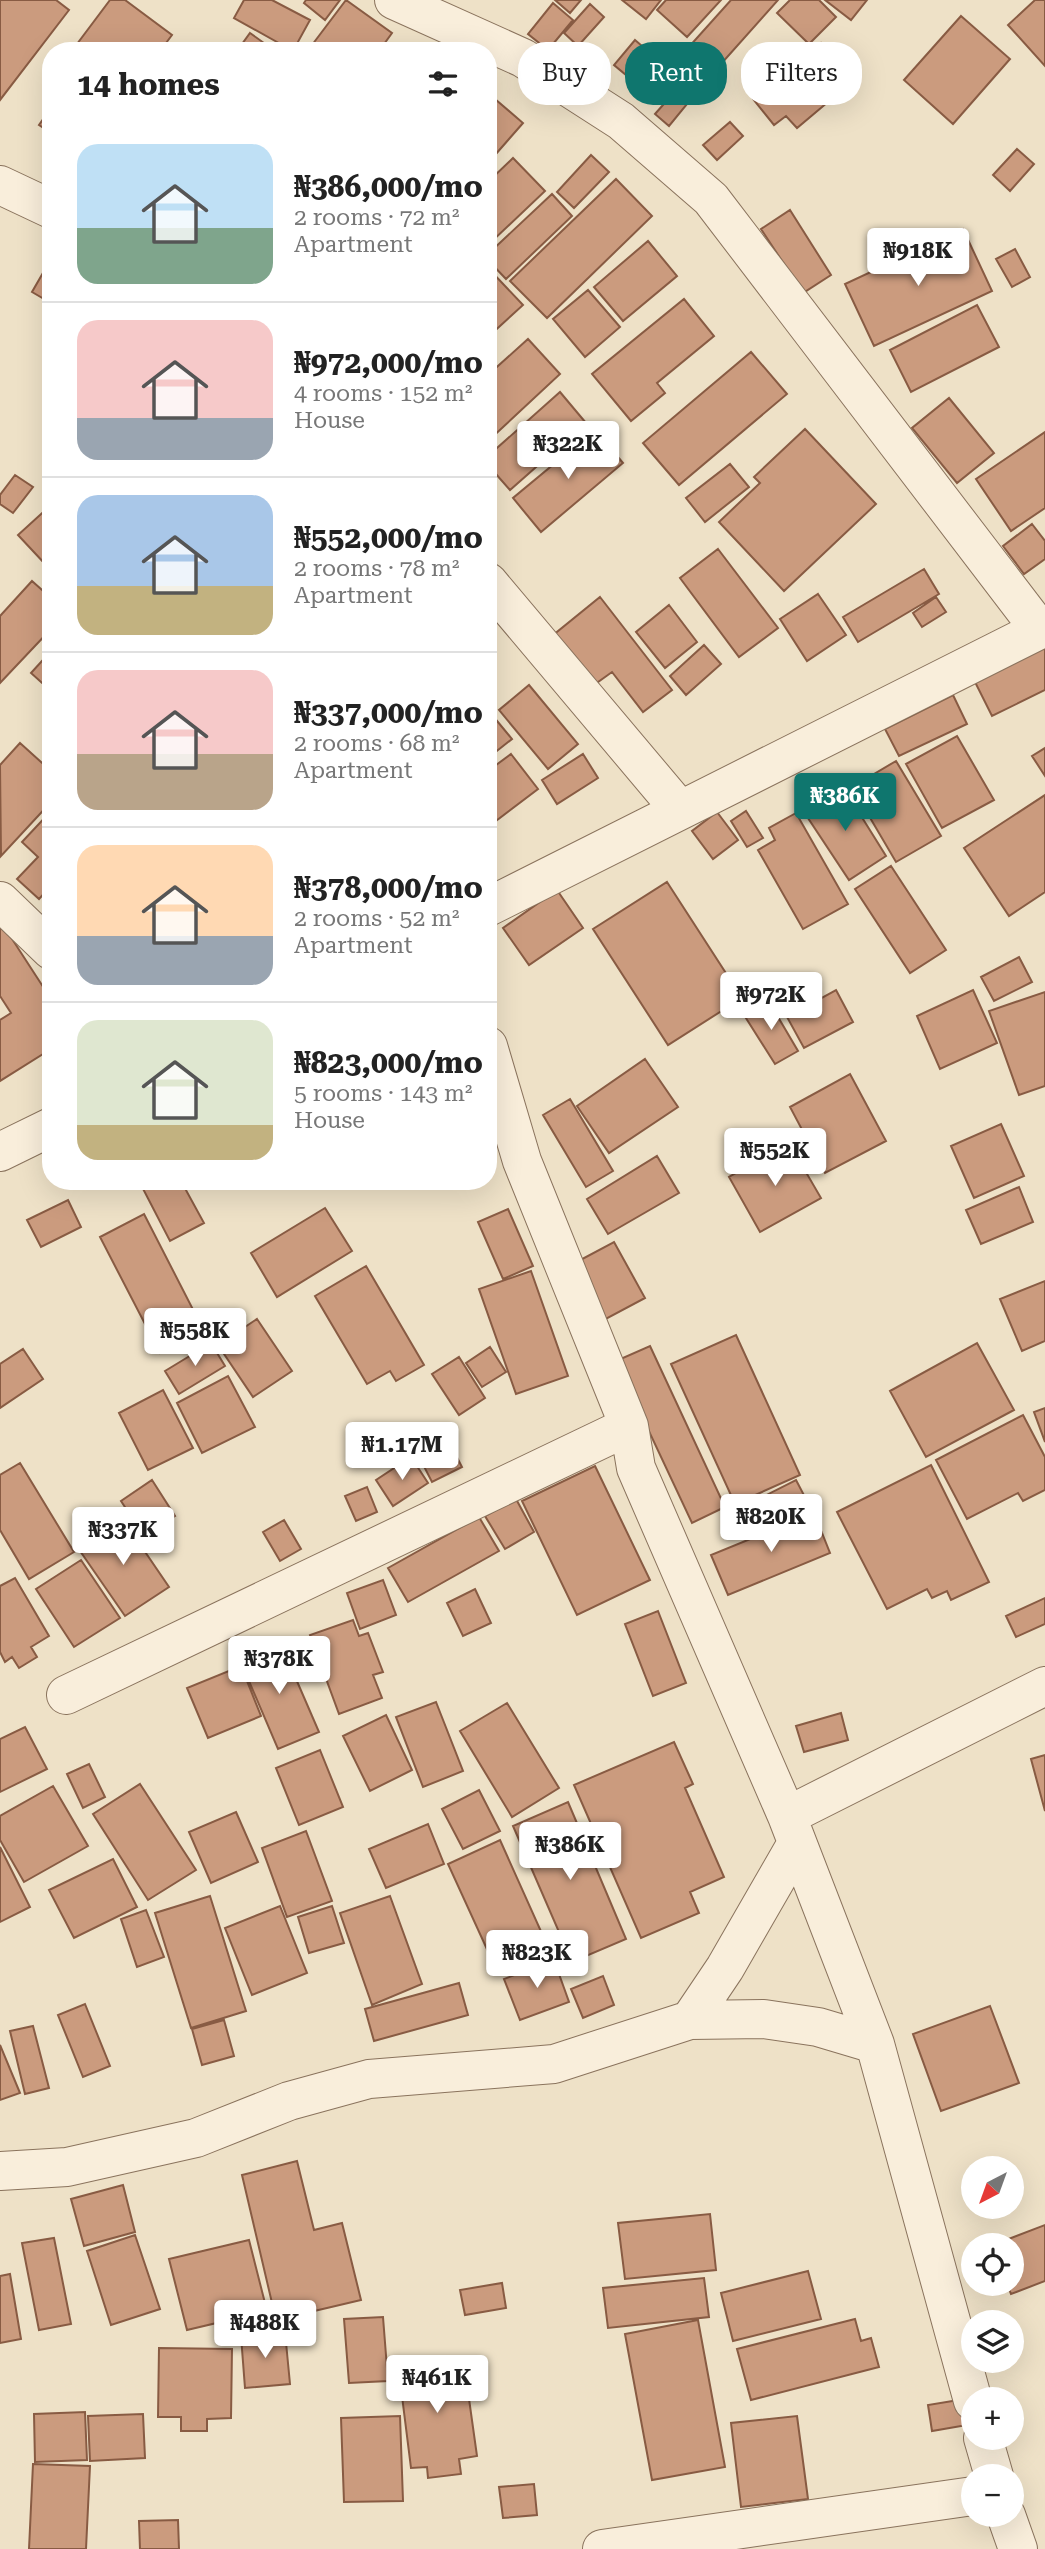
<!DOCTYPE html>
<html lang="en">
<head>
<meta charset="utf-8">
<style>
	:root { --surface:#fff; --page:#f6f6f6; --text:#222; --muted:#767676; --line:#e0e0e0; --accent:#0f766e }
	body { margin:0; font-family:"Roboto Serif",serif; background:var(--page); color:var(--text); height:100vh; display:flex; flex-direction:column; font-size:26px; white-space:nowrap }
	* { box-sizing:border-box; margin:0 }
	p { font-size:23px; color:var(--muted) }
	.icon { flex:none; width:38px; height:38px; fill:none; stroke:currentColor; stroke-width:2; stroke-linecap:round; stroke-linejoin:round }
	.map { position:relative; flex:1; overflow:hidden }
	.side { position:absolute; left:42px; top:42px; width:455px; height:1148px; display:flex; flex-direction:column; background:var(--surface); border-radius:28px; box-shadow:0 7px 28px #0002 }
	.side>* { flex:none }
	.hud { position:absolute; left:518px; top:42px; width:422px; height:63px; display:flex; gap:14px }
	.needle { width:46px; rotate:221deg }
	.fabs { position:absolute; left:961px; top:2156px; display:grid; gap:14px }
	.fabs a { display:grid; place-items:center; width:63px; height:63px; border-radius:50%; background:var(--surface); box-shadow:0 7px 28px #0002; font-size:35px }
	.price { position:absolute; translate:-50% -60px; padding:0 16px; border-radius:7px; background:#fff; color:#222; font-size:23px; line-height:46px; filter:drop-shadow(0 2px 4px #0008) }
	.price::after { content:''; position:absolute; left:50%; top:42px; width:21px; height:16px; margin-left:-10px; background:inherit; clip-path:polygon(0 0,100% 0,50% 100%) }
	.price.current { background:var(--accent); color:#fff }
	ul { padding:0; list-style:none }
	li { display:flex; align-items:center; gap:21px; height:175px; padding:0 35px }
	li+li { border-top:2px solid var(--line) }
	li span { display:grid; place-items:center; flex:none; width:196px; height:140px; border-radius:21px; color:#555 }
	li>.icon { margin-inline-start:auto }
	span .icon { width:84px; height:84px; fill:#fffc; stroke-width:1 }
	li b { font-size:30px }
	h2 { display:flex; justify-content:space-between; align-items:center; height:84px; padding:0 35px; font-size:30px }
	.tag { padding:0 24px; border-radius:28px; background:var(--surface); box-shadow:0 7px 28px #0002; font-size:24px; line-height:63px }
	.tag.current { background:var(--accent); color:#fff }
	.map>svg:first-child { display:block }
</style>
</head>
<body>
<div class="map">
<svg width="1045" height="2549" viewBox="0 0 1045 2549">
	<rect width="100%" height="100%" fill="#eee1c7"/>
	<path fill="#cb9b7e" stroke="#885b43" stroke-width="2" d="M0,0H56L69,10L0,100Z
		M110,0H125L172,35L160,51H87L77,44Z
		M244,0H272L310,20L293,51L234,18Z
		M306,0H340L325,20L304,3Z
		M346,0L392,33L379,51H319L312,45Z
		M555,0H581L570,13Z
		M622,0H661L646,19Z
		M666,0H721L687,37L657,10Z
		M731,0H778L696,92L670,68Z
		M790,0H819L836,17L809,44L777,13Z
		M825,0H867L851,20Z
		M1035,0H1045V66L1008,25Z
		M553,3L573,20L548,50L528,34Z
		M590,4L604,17L578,46L564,33Z
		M961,16L1010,59L953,124L904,80Z
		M250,33L275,51H237Z
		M635,40L670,70L649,94L614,65Z
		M821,43L853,81L797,128L786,116L774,125L753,99Z
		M679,87L692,98L669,126L655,114Z
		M488,93L523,123L488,163Z
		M51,108V133L39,125Z
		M730,122L743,136L717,160L703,145Z
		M1017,149L1034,164L1010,191L993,175Z
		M591,155L609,172L574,208L557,192Z
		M513,158L545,191L488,245V182Z
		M616,179L652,216L547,318L510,281Z
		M552,194L572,216L506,279L488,260V254Z
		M790,210L831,275L803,293L761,229Z
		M963,229L992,291L874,346L845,284Z
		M648,241L677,276L623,321L594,287Z
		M1015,249L1030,277L1012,287L996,259Z
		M51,259V303L32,292Z
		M488,268L523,305L488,337Z
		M588,290L620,327L585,357L553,319Z
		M684,299L714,336L657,383L665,393L631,421L592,374Z
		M977,305L999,347L911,392L890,350Z
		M528,339L560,374L488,441V375Z
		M751,352L787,394L679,485L643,443Z
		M560,392L586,423L510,490L488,465V456Z
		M949,398L994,453L957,483L912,428Z
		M805,429L876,504L784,591L719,522L760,483L754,477Z
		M595,430L623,463L541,532L513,498Z
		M1045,432V508L1011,531L976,479Z
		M730,464L749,487L705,522L686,498Z
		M15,475L33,487L13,513L0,504V495Z
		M51,505V560L46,565L18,535Z
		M1032,524L1045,541V559L1024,574L1003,546Z
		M718,549L778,628L739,657L680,578Z
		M924,569L939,594L858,642L843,617Z
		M32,581L51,598V629L0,683V616Z
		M818,594L846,635L807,661L780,619Z
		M600,597L672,690L643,712L612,672L591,687L552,636Z
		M936,597L946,612L922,627L913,613Z
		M669,605L697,642L665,668L636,632Z
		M704,645L721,664L686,695L670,676Z
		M1045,645V690L992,716L974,680Z
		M51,651V691L31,673Z
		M529,685L578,744L548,769L499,710Z
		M953,695L967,724L899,756L885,729Z
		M488,710L512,739L488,758Z
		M957,736L994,800L942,828L906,764Z
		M20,743L51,771V802L1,856L0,765Z
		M1045,748V776L1032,756Z
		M511,754L538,789L488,827V771Z
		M583,754L598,778L557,804L542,780Z
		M896,761L941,836L896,862L852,787Z
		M843,787L886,856L849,880L804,812Z
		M1045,795V892L1009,916L964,848Z
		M51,811V886L39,899L17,879L38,857L22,842Z
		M746,811L763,838L747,847L731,821Z
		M717,812L738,840L713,859L692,831Z
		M796,813L848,904L803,929L758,850L775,840L769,828Z
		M891,866L946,950L910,973L855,889Z
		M667,882L742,998L668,1045L593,929Z
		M557,890L583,928L529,965L503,928Z
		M3,925L51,999V1049L0,1081V1020L11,1013L0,996V927Z
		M1019,957L1032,982L994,1001L981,977Z
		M836,990L853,1022L804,1048L787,1017Z
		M973,990L997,1043L940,1069L917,1016Z
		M1045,992V1086L1019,1095L989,1011Z
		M768,1000L798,1051L775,1064L744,1015Z
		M645,1059L678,1107L609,1153L577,1106Z
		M850,1074L886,1141L825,1173L790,1107Z
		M570,1099L613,1171L586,1187L543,1115Z
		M1001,1124L1024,1176L974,1198L951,1146Z
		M789,1143L821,1198L760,1232L729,1177Z
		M657,1156L679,1193L608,1234L587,1199Z
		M139,1181H181L204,1223L170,1241Z
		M1019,1187L1033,1222L981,1244L966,1210Z
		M68,1200L81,1227L41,1247L27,1220Z
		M325,1208L352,1251L277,1297L251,1253Z
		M508,1209L533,1266L503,1279L478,1222Z
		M144,1214L204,1331L160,1353L100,1237Z
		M614,1242L645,1298L602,1321L571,1265Z
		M366,1266L424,1365L396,1381L390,1371L367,1384L315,1296Z
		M531,1271L568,1376L516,1394L479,1289Z
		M1045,1281V1341L1022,1351L1000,1299Z
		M257,1319L292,1371L253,1397L218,1345Z
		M736,1335L800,1475L735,1504L671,1364Z
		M211,1343L225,1366L179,1394L165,1371Z
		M977,1343L1014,1410L926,1457L890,1391Z
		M650,1346L725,1507L692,1523L616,1361Z
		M490,1347L506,1372L482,1387L466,1363Z
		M23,1349L43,1379L0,1408V1364Z
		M459,1357L485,1398L459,1415L432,1374Z
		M228,1376L255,1427L202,1453L177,1403Z
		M163,1390L193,1448L148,1470L119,1413Z
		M1045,1408V1442L1034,1412Z
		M1023,1415L1045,1457V1490L1023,1501L1018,1493L967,1519L936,1460Z
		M444,1432L462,1467L432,1482L414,1447Z
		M411,1457L428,1483L393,1506L376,1480Z
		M20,1463L74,1552L29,1579L0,1530V1475Z
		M931,1465L989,1582L951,1600L947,1591L932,1598L927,1589L887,1609L837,1512Z
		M595,1466L650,1580L577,1615L522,1501Z
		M152,1480L175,1516L144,1536L121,1501Z
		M796,1480L807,1501L738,1536L727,1515Z
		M367,1487L377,1512L356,1521L345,1496Z
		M516,1499L534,1532L505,1549L485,1516Z
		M814,1513L830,1553L728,1595L711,1555Z
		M479,1517L499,1551L408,1602L388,1568Z
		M122,1518L169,1587L125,1616L78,1548Z
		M284,1520L301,1549L280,1561L263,1532Z
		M81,1560L120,1618L74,1647L36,1589Z
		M15,1578L49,1636L31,1647L37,1657L19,1668L12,1657L5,1662L0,1652V1586Z
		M383,1580L396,1615L360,1629L347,1593Z
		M475,1589L491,1623L463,1636L447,1603Z
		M1045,1598V1624L1016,1637L1006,1616Z
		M658,1611L686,1683L653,1696L625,1624Z
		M353,1620L359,1636L368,1633L383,1672L373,1675L382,1698L339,1714L310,1635Z
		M280,1642L319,1732L278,1749L240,1660Z
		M241,1666L261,1716L208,1738L187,1688Z
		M436,1702L463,1771L423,1787L396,1717Z
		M507,1703L559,1788L512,1817L460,1731Z
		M841,1713L848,1740L804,1752L796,1726Z
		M386,1715L412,1770L370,1791L343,1736Z
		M25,1727L47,1769L0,1792V1739Z
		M674,1742L693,1784L685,1788L724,1877L690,1892L699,1913L641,1938L574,1785Z
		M320,1750L343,1807L299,1825L276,1768Z
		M1045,1755V1811L1031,1759Z
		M89,1764L105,1797L83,1808L67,1774Z
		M140,1784L196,1870L148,1900L93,1814Z
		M53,1786L88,1846L24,1882L0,1840V1816Z
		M479,1790L500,1831L463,1849L442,1809Z
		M568,1802L626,1939L572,1962L513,1826Z
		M236,1812L258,1862L211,1883L189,1832Z
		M428,1824L444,1864L386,1888L369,1849Z
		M306,1831L332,1901L287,1917L262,1848Z
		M500,1840L548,1947L496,1969L448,1864Z
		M0,1847L30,1907L0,1922Z
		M113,1859L137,1907L74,1938L49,1890Z
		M210,1896L246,2011L191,2028L155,1913Z
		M390,1896L422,1984L372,2005L340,1913Z
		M280,1906L307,1973L252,1995L225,1928Z
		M332,1906L344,1943L309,1953L298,1917Z
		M146,1910L164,1957L137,1967L121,1919Z
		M554,1960L569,2002L520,2020L504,1979Z
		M603,1976L614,2005L583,2018L571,1989Z
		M459,1983L468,2015L374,2041L365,2009Z
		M85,2004L110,2066L83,2077L58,2015Z
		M990,2006L1019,2083L941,2111L913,2034Z
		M224,2020L234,2056L202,2065L192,2029Z
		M33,2026L49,2088L25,2094L10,2031Z
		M0,2045L20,2093L0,2100Z
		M297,2161L314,2230L342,2223L361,2300L276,2320L242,2175Z
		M123,2185L135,2232L84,2246L71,2199Z
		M710,2214L716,2270L625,2279L618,2223Z
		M1045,2225V2281L1011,2294L1007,2284H1012V2245H993Z
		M135,2235L160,2309L111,2325L87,2251Z
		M54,2238L71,2324L39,2330L22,2243Z
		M249,2240L267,2311L187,2330L169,2259Z
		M808,2271L821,2319L733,2341L721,2293Z
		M10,2274L21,2339L0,2343V2276Z
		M704,2278L709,2317L608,2328L603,2288Z
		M502,2283L506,2308L465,2315L460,2290Z
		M383,2317L388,2381L349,2383L344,2319Z
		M855,2319L861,2341L871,2338L879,2367L751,2400L737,2349Z
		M698,2320L725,2467L652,2480L625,2334Z
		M285,2332L290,2384L245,2388L241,2336Z
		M159,2348L232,2349L231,2418L207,2419V2431H181V2417H158Z
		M463,2356L477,2456L459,2459L461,2474L428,2478L427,2467L411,2468L398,2364Z
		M971,2398L973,2424L932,2431L928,2405Z
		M85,2412L87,2460L35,2462L34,2414Z
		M143,2414L145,2458L90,2461L88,2416Z
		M400,2416L403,2501L344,2502L341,2418Z
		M797,2416L808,2499L741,2507L731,2423Z
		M33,2464L90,2466L86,2549H29Z
		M534,2484L537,2515L503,2518L499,2487Z
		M178,2520L179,2549H140L139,2521Z"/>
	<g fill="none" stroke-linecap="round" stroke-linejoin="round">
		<g stroke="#8a735d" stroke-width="40">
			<path id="street" d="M394,0L523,58L621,121L711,199L1040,630
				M0,185L51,209
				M488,582L680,810
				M0,901L51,950
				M488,907L1045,627
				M488,1046L522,1161L629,1426L636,1468L787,1816L875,2044L973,2401
				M0,1152L51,1127
				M66,1695L629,1426
				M787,1816L1045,1686
				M690,2020L725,1968L797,1843
				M0,2171L67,2167L196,2138L289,2101L369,2079L554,2064L690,2020L764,2019L818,2027L875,2044
				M983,2438L994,2476
				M1006,2515L1018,2549
				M602,2549L973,2496"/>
		</g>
		<use href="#street" stroke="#f9eedb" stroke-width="38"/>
	</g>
</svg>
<div class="fabs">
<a><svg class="needle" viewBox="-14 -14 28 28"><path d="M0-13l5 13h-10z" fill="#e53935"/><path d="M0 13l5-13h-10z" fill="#767676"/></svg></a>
<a><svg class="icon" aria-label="locate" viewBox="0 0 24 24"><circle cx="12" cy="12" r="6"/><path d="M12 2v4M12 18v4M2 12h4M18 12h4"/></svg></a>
<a><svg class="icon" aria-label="layers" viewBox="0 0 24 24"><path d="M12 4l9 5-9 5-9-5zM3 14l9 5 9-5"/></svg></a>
<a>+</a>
<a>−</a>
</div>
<b class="price" style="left:918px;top:288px">₦918K</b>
<b class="price" style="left:568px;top:481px">₦322K</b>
<b class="price current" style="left:845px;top:833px">₦386K</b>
<b class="price" style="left:771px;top:1032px">₦972K</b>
<b class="price" style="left:775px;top:1188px">₦552K</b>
<b class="price" style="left:195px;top:1368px">₦558K</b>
<b class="price" style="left:402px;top:1482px">₦1.17M</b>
<b class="price" style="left:771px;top:1554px">₦820K</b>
<b class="price" style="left:123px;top:1567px">₦337K</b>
<b class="price" style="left:279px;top:1696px">₦378K</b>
<b class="price" style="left:570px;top:1882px">₦386K</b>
<b class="price" style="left:537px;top:1990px">₦823K</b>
<b class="price" style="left:265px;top:2360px">₦488K</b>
<b class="price" style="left:437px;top:2415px">₦461K</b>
<div class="hud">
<a class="tag">Buy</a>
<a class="tag current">Rent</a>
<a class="tag">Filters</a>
</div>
<section class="side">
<h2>14 homes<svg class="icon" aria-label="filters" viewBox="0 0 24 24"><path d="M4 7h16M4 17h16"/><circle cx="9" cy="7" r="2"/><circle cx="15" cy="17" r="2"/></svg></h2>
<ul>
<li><span style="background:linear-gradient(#bfe0f5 60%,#7fa58c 0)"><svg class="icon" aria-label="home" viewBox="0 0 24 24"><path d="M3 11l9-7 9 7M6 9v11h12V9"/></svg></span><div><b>₦386,000/mo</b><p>2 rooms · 72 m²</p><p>Apartment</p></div></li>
<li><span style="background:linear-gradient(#f6c9c9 70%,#9aa5b1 0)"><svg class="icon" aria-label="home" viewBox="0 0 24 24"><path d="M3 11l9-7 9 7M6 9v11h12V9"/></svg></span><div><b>₦972,000/mo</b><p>4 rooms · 152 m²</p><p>House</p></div></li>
<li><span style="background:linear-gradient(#a9c7e8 65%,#c2b280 0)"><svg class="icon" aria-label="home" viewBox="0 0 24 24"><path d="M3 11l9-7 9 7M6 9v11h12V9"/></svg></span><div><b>₦552,000/mo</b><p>2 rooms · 78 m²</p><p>Apartment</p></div></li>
<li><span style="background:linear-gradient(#f6c9c9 60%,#b9a48a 0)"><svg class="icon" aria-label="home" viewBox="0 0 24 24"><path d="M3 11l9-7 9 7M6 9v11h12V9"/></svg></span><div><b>₦337,000/mo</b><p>2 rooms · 68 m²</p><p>Apartment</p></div></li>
<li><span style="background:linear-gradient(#ffd9b3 65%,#9aa5b1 0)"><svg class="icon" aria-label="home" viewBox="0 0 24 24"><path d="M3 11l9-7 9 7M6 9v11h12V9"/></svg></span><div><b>₦378,000/mo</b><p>2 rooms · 52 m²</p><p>Apartment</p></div></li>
<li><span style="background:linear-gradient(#dfe7d0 75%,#c2b280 0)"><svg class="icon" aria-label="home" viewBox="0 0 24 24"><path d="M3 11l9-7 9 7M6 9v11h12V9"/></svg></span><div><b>₦823,000/mo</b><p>5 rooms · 143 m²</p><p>House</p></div></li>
</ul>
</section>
</div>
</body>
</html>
